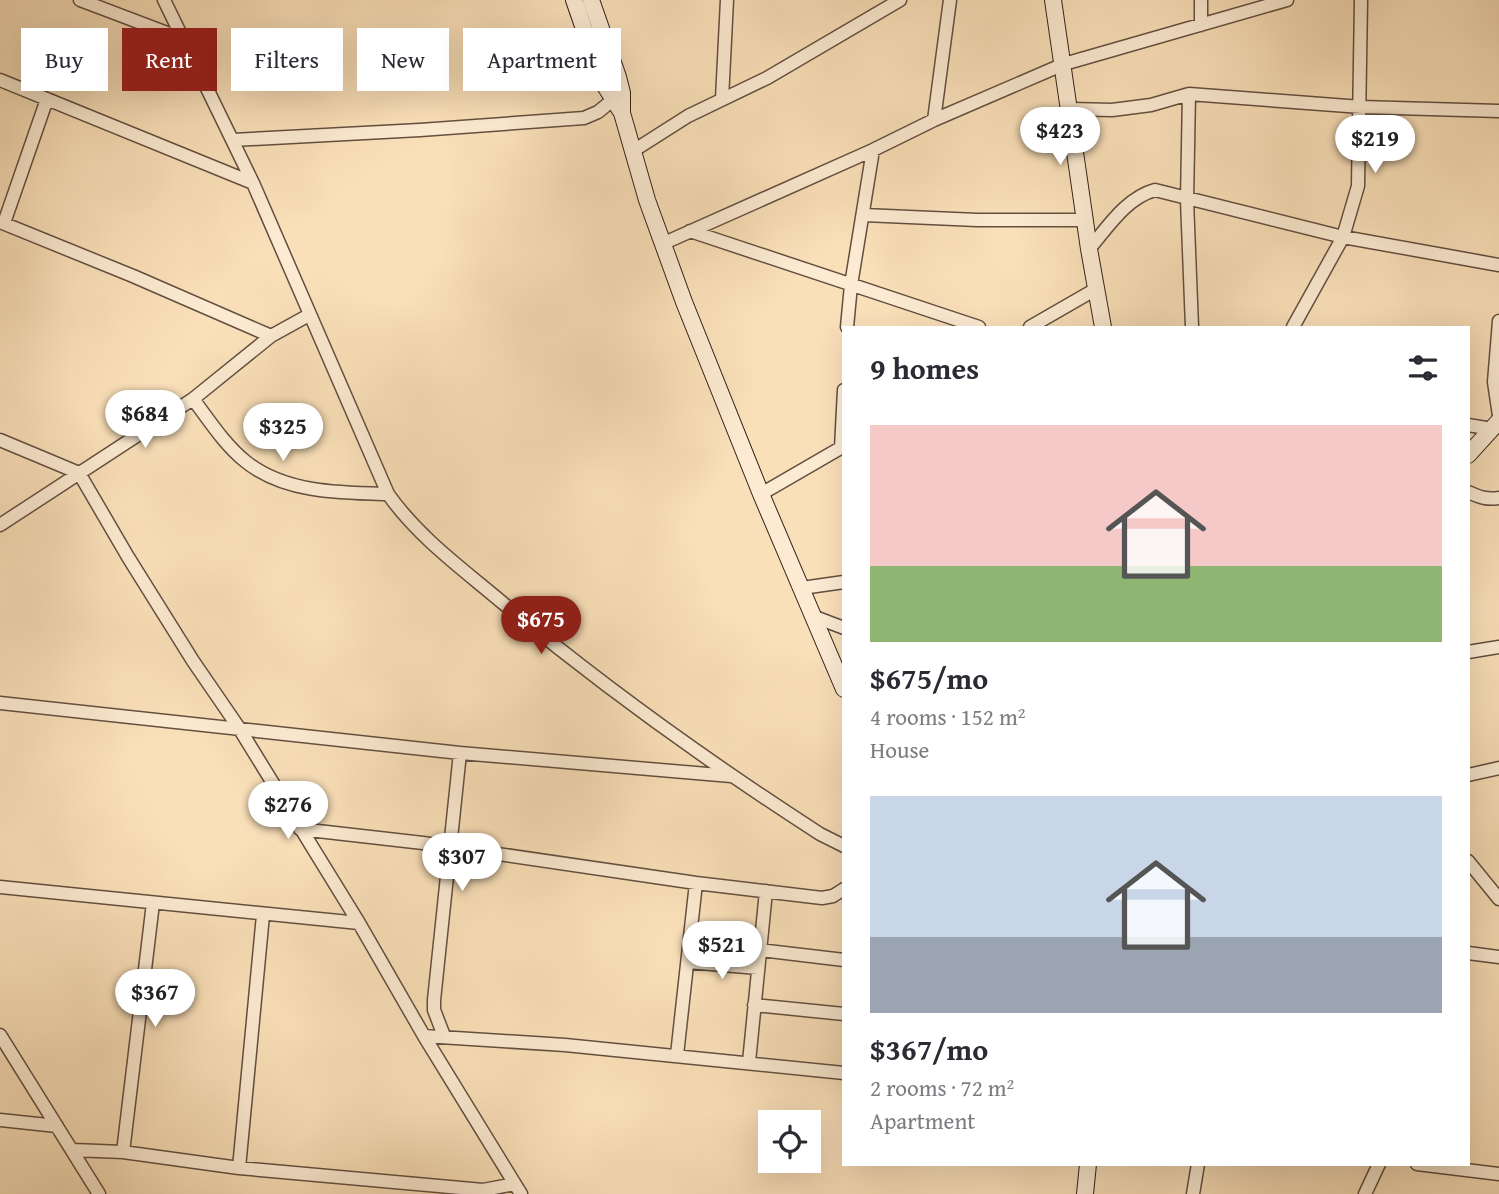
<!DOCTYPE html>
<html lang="en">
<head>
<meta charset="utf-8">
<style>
	:root { --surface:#fff; --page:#f7f7f7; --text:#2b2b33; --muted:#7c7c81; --accent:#8f2418 }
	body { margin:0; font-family:"Gentium Book Plus",serif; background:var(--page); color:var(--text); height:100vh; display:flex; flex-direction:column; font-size:26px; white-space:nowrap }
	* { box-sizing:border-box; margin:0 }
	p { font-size:23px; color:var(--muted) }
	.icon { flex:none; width:38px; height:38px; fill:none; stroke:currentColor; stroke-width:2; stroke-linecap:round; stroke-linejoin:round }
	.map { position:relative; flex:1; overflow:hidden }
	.panel { position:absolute; left:842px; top:326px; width:628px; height:840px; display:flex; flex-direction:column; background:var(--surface); border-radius:0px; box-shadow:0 7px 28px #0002 }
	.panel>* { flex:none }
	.hud { position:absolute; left:21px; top:28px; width:665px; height:63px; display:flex; gap:14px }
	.fabs { position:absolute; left:758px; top:1110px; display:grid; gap:14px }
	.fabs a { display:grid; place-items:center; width:63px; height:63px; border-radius:0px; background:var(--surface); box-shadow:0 7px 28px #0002; font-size:35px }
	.price { position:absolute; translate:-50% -60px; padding:0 16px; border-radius:24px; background:#fff; color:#222; font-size:23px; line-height:46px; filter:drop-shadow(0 2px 4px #0008) }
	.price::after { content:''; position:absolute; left:50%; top:42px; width:21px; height:16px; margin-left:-10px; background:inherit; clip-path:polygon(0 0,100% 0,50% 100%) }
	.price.on { background:var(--accent); color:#fff }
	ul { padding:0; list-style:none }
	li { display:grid; align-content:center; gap:14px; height:371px; padding:0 28px }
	li span { display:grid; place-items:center; height:217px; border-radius:0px; color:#555 }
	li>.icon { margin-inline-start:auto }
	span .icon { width:126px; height:126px; fill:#fffc; stroke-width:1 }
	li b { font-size:30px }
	h2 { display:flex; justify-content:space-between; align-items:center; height:84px; padding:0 28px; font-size:30px }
	.chip { padding:0 24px; border-radius:0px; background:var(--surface); box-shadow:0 7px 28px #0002; font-size:24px; line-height:63px }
	.chip.on { background:var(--accent); color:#fff }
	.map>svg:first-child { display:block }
</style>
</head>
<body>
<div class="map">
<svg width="1499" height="1194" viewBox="0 0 1499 1194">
	<rect width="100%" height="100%" fill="#fae0b9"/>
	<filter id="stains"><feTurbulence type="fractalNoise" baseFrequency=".00286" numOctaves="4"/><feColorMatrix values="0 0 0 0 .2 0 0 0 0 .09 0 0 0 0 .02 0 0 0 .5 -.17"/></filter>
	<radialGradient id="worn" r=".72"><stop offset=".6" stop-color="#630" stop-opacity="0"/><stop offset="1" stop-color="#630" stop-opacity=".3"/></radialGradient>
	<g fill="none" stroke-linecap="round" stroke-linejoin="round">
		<g stroke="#634f40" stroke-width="15">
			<path id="street" d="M80,0L183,39
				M164,0L253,183L388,494C419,538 464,570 504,604C605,688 710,763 820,834L844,846
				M1201,25V0
				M0,80L253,183
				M1189,94L1187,200L1192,327
				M722,99L727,0
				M1070,109L1112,110L1151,105L1189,94L1361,107L1499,111
				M934,120L950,0
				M233,140L420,130L584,118L598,112L620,94
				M633,151L688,116L767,78L900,0
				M864,215L977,220H1086
				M0,222L133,276L271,336
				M4,223L47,99
				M690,231L979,327
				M662,244L873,150L934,120L1064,64L1287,0
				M1089,249C1108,227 1126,198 1155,190L1343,237L1499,265
				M1499,321L1494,382L1499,416
				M847,327L851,285L873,150
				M1030,327L1096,289
				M1293,327L1343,237L1358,186L1361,0
				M193,399C209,420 224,444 245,461C284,493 340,493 388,494
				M1468,425L1492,429
				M0,440L79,473L128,557L193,661L239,728L359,923L424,1036L521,1194
				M841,448L844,390
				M1468,492C1479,497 1487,500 1499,498
				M761,494L844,446
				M0,525L193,399L271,336L309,315
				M802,588L844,582
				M815,617L844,628
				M1468,652L1499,647
				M0,703L460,753L731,776
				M1468,775L1499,768
				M300,829L423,843L696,883L822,898L833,896L844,889
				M1468,861L1499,899
				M0,887L359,923
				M760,950L844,960
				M1468,953L1499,957
				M688,962L758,968
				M754,1005L844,1014
				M0,1035L99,1194
				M424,1036L565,1045L844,1073
				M444,1036L434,1010V1000L460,753
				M677,1055L696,883
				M749,1062L766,891
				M0,1120L57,1126
				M73,1150L123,1152L239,1168L483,1190L515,1184
				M123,1152L153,903
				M1417,1164L1499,1174
				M239,1168L263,915
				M1193,1194L1198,1164
				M1365,1194L1379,1164"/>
		</g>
		<g stroke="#311f17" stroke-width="18">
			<path id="secondary" d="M574,0L602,81L622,113
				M591,0L618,77L622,93V113L647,200L684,302L761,494L844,689
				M1053,0L1089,249L1103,327
				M1468,455L1499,421
				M1085,1194L1088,1164"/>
		</g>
		<use href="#street" stroke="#fcebd2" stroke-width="12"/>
		<use href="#secondary" stroke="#fcebd2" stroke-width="16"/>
	</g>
	<rect width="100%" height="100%" filter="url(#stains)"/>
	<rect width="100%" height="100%" fill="url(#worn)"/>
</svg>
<div class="fabs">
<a><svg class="icon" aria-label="locate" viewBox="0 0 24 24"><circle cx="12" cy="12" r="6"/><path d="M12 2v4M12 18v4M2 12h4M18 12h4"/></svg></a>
</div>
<b class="price" style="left:1060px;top:167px">$423</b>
<b class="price" style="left:1375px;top:175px">$219</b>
<b class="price" style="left:145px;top:450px">$684</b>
<b class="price" style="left:283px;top:463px">$325</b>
<b class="price on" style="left:541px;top:656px">$675</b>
<b class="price" style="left:288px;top:841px">$276</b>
<b class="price" style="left:462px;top:893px">$307</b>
<b class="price" style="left:722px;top:981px">$521</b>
<b class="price" style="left:155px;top:1029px">$367</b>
<div class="hud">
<a class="chip">Buy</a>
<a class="chip on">Rent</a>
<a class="chip">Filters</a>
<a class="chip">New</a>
<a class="chip">Apartment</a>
</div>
<section class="panel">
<h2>9 homes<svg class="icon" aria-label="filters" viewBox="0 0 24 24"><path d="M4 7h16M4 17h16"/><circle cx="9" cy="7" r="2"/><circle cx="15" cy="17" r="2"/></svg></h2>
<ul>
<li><span style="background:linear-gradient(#f6c9c9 65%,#8fb573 0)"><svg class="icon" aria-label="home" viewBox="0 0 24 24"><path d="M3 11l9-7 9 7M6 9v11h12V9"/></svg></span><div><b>$675/mo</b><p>4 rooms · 152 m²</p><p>House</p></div></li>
<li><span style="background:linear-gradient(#c9d6e8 65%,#9aa5b1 0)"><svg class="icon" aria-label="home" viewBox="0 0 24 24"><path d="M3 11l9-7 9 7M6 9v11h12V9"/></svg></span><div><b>$367/mo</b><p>2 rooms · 72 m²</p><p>Apartment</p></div></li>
</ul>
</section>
</div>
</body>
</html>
